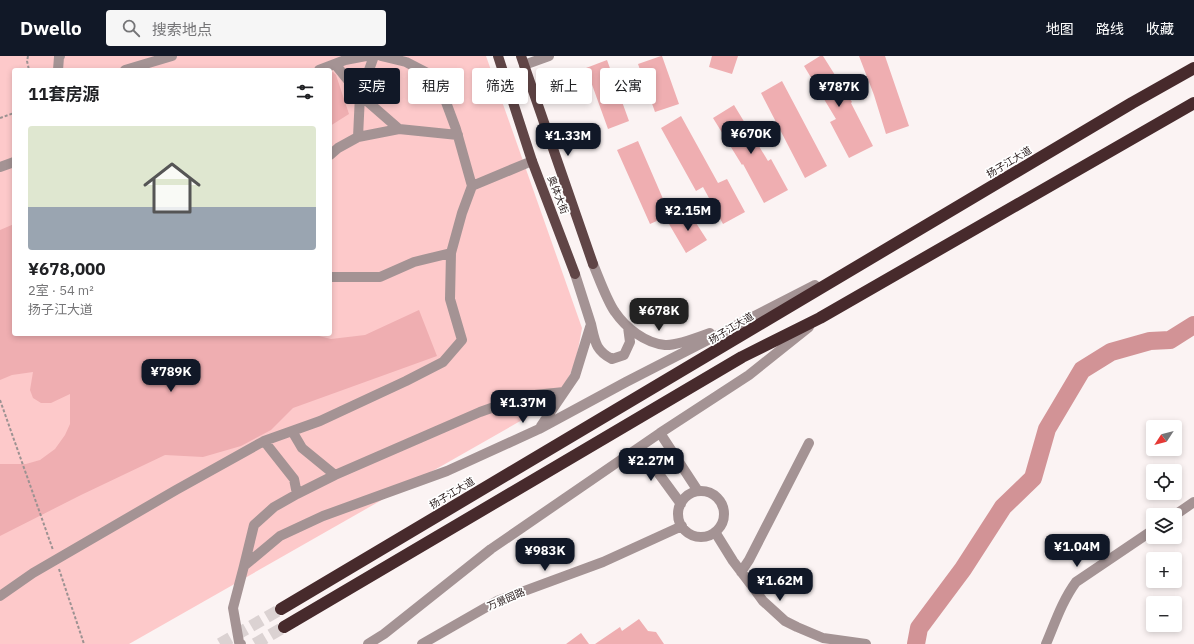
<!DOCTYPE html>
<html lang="zh">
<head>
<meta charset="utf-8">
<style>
	:root { --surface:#fff; --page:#f6f6f6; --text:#202124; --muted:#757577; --line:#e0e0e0; --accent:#111827 }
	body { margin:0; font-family:"IBM Plex Sans","Noto Sans SC",sans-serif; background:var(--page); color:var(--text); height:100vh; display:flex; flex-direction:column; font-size:15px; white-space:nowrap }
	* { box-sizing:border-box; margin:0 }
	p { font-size:13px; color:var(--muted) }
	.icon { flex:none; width:22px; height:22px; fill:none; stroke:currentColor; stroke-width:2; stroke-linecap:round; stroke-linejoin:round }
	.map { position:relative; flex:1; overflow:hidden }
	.sheet { position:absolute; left:12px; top:12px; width:320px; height:268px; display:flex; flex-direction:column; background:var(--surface); border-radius:4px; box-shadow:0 2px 6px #0003 }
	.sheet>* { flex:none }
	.top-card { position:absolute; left:344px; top:12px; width:380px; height:36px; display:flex; gap:8px }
	.needle { width:26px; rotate:234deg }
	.fabs { position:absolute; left:1146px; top:364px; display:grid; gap:8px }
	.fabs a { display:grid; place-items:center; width:36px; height:36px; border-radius:4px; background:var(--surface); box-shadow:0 2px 6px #0003; font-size:20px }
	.price { position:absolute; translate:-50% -34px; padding:0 9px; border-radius:8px; background:var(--accent); color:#fff; font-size:13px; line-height:26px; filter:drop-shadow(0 1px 2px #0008) }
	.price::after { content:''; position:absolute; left:50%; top:24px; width:12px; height:9px; margin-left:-6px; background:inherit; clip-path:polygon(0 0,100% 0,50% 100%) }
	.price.active { background:#222; color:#fff }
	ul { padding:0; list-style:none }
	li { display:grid; align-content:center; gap:8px; height:212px; padding:0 16px }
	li+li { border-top:1px solid var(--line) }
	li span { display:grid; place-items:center; height:124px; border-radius:4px; color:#555 }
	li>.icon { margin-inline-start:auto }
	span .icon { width:72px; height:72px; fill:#fffc; stroke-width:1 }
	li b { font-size:17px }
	h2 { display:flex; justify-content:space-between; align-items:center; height:48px; padding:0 16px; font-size:17px }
	.pill { padding:0 14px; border-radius:4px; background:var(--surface); box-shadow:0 2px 6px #0003; font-size:14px; line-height:36px }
	.pill.active { background:var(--accent); color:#fff }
	header { display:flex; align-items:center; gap:24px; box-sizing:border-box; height:56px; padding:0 20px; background:var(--accent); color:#fff }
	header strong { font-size:19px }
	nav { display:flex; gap:22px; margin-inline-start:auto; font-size:14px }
	.search { width:280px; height:36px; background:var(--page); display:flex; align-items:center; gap:10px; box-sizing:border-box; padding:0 14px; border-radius:4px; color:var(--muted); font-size:15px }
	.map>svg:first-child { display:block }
</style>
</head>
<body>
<header>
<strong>Dwello</strong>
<div class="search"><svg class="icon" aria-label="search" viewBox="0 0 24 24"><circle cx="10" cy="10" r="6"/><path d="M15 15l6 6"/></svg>搜索地点</div>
<nav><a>地图</a><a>路线</a><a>收藏</a></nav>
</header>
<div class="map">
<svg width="1194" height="588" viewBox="0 0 1194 588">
	<rect width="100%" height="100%" fill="#fbf3f3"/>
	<path fill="#fdc9ca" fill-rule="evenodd" d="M0,0H486L582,272C579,289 576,309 567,324C561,334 553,342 545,351L129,588H0ZM14,14H330V278H14Z"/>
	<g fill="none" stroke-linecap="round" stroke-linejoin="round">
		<path stroke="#d29396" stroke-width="18" d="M916,588L919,572L963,513L1003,451L1033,422L1047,373L1082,314L1111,296L1150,285L1170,284L1194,269"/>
	</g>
	<path fill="#efaeb1" d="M661,0H662L679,48L655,56L638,8Z
		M712,0H738L732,18L709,11Z
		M820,0H823L852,46L851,47L873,90L849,102L830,66L836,63L804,10Z
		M859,0H885L909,70L886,78L874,39Z
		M607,4L629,65L608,73L586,12Z
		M333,16L336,19L349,58L330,70V17Z
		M782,25L827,110L805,122L761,37Z
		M734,49L768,105L771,103L788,134L764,147L743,108L742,109L713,62Z
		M681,60L718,127L727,123L745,156L723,168L703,131L696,135L661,72Z
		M638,85L670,159L650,168L617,94Z
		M689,156L707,184L686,197L669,168Z
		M14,168V278H311L331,283L365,279L419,254L437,300L293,352L271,374L241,390L203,401L165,399L81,439L0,480V408H26L40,404L55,393L65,379L70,368V338L51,347H41L33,342L30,334L33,316L12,319L0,324V174Z
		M639,563L648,575L656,576L664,588H595L620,571L622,575Z
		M581,577L589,588H566Z"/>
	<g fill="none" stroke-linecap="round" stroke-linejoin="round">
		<path stroke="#dbd2d2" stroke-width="12" stroke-dasharray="12 6" stroke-linecap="butt" d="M220,588L281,553
			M255,588L284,571"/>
		<path stroke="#9c9292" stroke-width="2" stroke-dasharray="3 2" stroke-linecap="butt" d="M28,0L27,5L29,14
			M0,62L14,57
			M0,344L53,494
			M59,513L84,588"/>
		<path stroke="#a49394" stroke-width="10" d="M335,8L360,39L399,73
			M524,9L549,0
			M58,14L59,1L60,0
			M125,14L172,0
			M319,14L345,4L366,0
			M358,81L360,39L374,0
			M330,99L338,92L358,81L399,73L458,79
			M0,111L14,106
			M472,130L532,105
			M593,208C599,222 607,245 615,256C626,272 645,287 665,289C676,290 699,281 710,277
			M330,221H380L414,206L451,197
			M591,268C595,285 595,294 612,303L624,299L630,286L628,271
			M541,370L575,320L591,268L575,218
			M292,375L302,392L335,419
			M660,377L698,435
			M264,385L294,423L297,438
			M640,392L681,448
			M678 458a23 23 0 1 1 46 0a23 23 0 1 1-46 0Z
			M1175,459L1194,446
			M715,476L733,505L752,530L763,545L785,565L797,571L823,582L866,588
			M244,510L254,469L274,451L297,438L335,419L480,356L525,340L564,336
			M741,516L749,504L809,387
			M0,540L33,517L176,434L264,385L320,365L406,325L443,306L462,284L450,243L451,197L462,157L472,130L456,73L437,22L406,6L381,0
			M241,588L239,586L233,552L244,510L280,480L323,460L447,415L539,373L626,326L815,229
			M368,588L384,578L491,493L660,377L749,319L809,271
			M422,588L497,545L603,506L682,470
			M1046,588C1055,567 1062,545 1076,526L1153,474"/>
		<path stroke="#604546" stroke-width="10" d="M498,0L532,105L575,218
			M521,0L593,208"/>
		<path stroke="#472a2c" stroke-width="12" d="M281,553L1132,47L1194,12
			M284,571L742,301L820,262L1194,47"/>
	</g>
	<g text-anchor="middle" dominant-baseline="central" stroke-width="3.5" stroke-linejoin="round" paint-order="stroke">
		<g font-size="10" fill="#251818" stroke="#fff">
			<text transform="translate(1009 106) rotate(-31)">扬子江大道</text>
			<text transform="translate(558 139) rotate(69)">奥体大街</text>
			<text transform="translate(731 272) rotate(-31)">扬子江大道</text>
			<text transform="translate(452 437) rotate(-31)">扬子江大道</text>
			<text transform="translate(506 543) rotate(-23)">万景园路</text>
		</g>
	</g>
</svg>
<div class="fabs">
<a><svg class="needle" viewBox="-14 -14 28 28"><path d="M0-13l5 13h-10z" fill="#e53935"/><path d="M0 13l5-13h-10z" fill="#757577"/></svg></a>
<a><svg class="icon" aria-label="locate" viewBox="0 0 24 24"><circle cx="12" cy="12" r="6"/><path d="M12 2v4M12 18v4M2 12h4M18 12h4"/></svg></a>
<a><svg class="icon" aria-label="layers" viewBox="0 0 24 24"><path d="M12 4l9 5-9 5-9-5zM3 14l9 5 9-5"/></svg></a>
<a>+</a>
<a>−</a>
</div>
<b class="price" style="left:839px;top:52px">¥787K</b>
<b class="price" style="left:751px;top:99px">¥670K</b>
<b class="price" style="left:568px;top:101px">¥1.33M</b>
<b class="price" style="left:688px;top:176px">¥2.15M</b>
<b class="price active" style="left:659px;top:276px">¥678K</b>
<b class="price" style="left:171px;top:337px">¥789K</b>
<b class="price" style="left:523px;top:368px">¥1.37M</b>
<b class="price" style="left:651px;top:426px">¥2.27M</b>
<b class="price" style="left:1077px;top:512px">¥1.04M</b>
<b class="price" style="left:545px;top:516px">¥983K</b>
<b class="price" style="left:780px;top:546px">¥1.62M</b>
<div class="top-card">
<a class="pill active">买房</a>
<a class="pill">租房</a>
<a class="pill">筛选</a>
<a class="pill">新上</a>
<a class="pill">公寓</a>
</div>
<section class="sheet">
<h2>11套房源<svg class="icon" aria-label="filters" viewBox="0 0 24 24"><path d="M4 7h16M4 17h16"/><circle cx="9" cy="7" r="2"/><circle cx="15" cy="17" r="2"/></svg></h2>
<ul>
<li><span style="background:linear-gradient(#dfe7d0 65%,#9aa5b1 0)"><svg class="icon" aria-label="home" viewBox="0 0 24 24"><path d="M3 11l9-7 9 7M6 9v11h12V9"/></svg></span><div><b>¥678,000</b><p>2室 · 54 m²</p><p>扬子江大道</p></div></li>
</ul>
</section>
</div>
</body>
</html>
